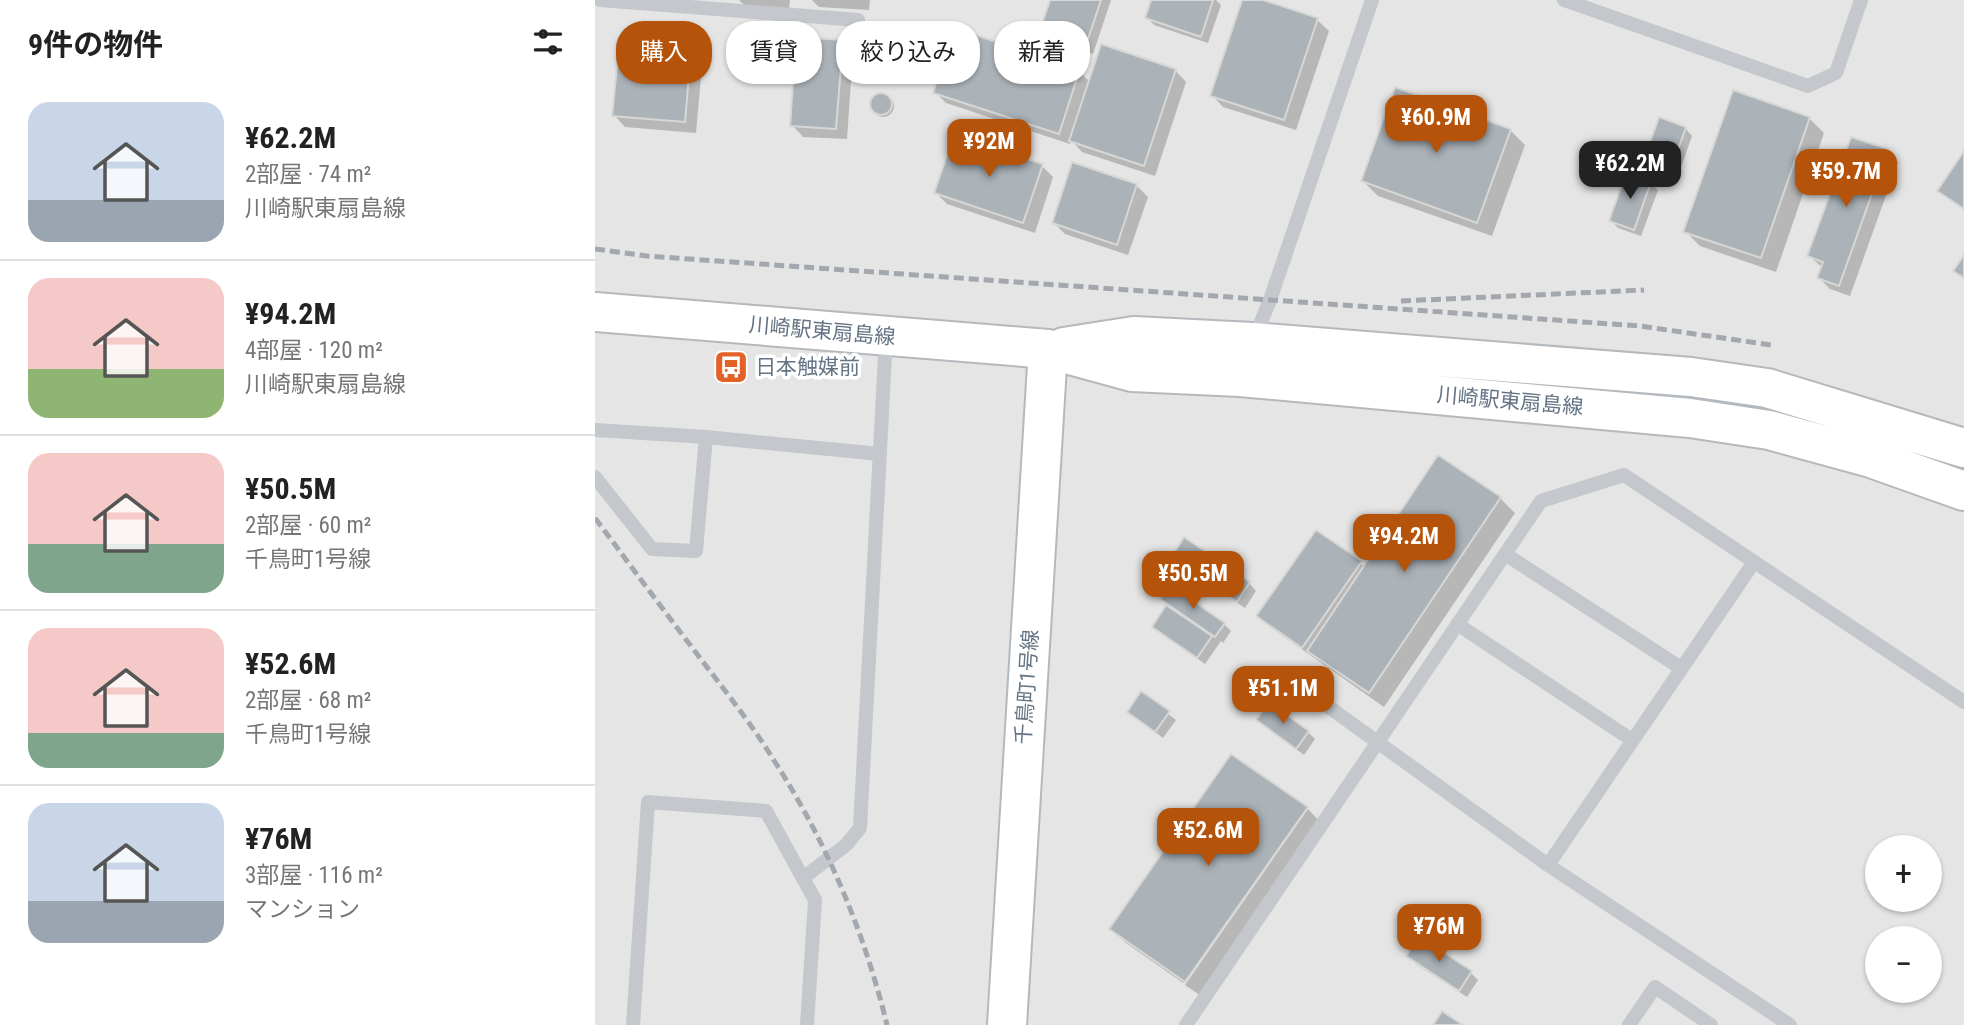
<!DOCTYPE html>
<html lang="ja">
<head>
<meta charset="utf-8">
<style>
	:root { --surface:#fff; --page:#f6f6f6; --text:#222; --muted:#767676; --line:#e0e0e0; --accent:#b45309 }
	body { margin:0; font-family:"Roboto Condensed","Noto Sans JP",sans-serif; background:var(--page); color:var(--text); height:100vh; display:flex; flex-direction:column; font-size:26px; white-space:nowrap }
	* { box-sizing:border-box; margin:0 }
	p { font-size:23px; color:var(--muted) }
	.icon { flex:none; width:38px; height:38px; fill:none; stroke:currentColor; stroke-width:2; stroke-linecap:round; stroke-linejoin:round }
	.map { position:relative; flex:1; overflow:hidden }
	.drawer { display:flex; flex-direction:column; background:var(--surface); width:595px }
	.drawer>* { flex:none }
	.top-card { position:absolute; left:21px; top:21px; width:665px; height:63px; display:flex; gap:14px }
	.controls { position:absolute; left:1270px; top:835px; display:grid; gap:14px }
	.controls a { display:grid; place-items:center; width:77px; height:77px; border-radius:50%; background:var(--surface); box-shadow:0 2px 5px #0004; font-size:35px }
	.price { position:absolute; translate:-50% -60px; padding:0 16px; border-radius:14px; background:var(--accent); color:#fff; font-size:23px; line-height:46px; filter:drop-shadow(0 2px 4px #0008) }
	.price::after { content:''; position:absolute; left:50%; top:42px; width:21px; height:16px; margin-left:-10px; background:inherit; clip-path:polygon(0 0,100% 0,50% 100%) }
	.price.selected { background:#222; color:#fff }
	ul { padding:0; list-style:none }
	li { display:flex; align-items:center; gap:21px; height:175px; padding:0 28px }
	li+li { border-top:2px solid var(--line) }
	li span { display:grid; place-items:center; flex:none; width:196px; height:140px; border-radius:21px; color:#555 }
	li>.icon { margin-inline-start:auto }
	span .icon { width:84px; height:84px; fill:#fffc; stroke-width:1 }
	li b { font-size:30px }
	h2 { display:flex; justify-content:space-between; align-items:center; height:84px; padding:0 28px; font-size:30px }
	.tag { padding:0 24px; border-radius:28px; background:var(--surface); box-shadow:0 2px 5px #0004; font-size:24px; line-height:63px }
	.tag.selected { background:var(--accent); color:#fff }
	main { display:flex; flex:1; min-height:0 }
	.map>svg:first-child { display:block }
</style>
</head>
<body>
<main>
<section class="drawer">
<h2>9件の物件<svg class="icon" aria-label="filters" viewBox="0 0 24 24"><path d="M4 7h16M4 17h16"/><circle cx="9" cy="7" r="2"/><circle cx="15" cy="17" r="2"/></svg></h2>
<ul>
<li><span style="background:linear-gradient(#c9d6e8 70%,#9aa5b1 0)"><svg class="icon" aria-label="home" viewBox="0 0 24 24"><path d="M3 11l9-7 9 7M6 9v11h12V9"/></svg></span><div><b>¥62.2M</b><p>2部屋 · 74 m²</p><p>川崎駅東扇島線</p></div></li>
<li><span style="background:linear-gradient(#f6c9c9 65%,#8fb573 0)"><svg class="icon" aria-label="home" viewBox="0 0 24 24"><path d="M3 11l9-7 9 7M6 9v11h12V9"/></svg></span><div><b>¥94.2M</b><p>4部屋 · 120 m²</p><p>川崎駅東扇島線</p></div></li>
<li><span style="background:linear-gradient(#f6c9c9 65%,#7fa58c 0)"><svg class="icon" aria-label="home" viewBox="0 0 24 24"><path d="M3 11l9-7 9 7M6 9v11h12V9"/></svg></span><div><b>¥50.5M</b><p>2部屋 · 60 m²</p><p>千鳥町1号線</p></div></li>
<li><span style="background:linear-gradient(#f6c9c9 75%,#7fa58c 0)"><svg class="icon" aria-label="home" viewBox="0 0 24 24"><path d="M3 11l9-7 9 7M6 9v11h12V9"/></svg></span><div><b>¥52.6M</b><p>2部屋 · 68 m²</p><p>千鳥町1号線</p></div></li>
<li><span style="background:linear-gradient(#c9d6e8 70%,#9aa5b1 0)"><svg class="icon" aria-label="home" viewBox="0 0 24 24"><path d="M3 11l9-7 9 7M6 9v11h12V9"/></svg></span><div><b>¥76M</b><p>3部屋 · 116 m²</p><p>マンション</p></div></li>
</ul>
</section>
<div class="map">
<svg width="1369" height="1025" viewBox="0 0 1369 1025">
	<rect width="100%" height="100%" fill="#f6f6f3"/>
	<path fill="#e4e5e4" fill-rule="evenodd" d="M0,0H1369V1025H0ZM1283,847H1335V900H1283ZM1283,938H1335V990H1283Z"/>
	<path fill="#0003" d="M144,0H195L194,9L149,5Z
		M217,0H275L274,10L224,7Z
		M457,0H516L498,54L454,40L446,32Z
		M558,0H621L626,5L613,43L559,25L552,17Z
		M649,0H662L722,20L734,31L701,130L628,107L617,95Z
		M247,41L258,53L252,139L208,137L197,125Z
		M94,65L106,77L101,133L30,127L19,115Z
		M580,70L591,82L560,176L487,152L476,140L475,144L351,103L340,92L484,71L495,82Z
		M277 106a11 11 0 1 1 22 0a11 11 0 1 1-22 0Z
		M1214,118L1229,133L1181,272L1105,246L1090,231Z
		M1090,128L1097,136L1086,167L1061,158L1054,151Z
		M915,130L930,145L897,236L783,196L768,181Z
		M1292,151L1303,162L1255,296L1235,289L1224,278L1228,268L1214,256Z
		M447,166L458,177L440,233L352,204L341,193Z
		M1055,183L1063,190L1046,236L1023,228L1016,220Z
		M541,185L553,197L533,255L470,234L459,223Z
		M905,498L920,513L789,707L675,627L664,616L722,532L770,567Z
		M578,557L654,583L661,591L650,608L585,565Z
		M567,599L629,624L636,631L628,643L626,641L610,664L559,627L573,605Z
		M547,694L581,720L568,738L534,712Z
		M663,720L713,732L720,739L709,755Z
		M710,808L588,983L531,943L516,928Z
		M713,809L726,823L606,996L590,985Z
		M825,939L876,973L883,980L872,997L821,964L813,956Z"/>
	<path fill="#abb2b8" stroke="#d7d8d5" stroke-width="2" d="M455,0H506L490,48L444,33Z
		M556,0H618L606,37L550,18Z
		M647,0H668L723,18L689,120L615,96Z
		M359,28L485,69L464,134L338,93Z
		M201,37L248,40L241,129L195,126Z
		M506,44L581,69L549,166L474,141Z
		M23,57L95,64L90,122L17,116Z
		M800,87L916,129L882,223L766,181Z
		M1138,90L1215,117L1166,258L1088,232Z
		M275 104a11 11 0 1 1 22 0a11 11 0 1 1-22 0Z
		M1064,117L1091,127L1079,161L1052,151Z
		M359,135L448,164L428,223L339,193Z
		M1256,137L1293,149L1244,286L1222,278L1228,262L1212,256Z
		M1369,151V209L1342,191Z
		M477,162L542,184L522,245L457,223Z
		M1031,173L1056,182L1039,230L1014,221Z
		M1369,255V278L1358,271Z
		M843,455L906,497L774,693L712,651Z
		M721,530L767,561L707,648L661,616Z
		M589,537L655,582L642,602L576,558Z
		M575,585L630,623L620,637L565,599Z
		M571,605L617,636L602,658L557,627Z
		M546,691L575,711L560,732L532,712Z
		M674,702L714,731L701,749L661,720Z
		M636,754L713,807L590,982L514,929Z
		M824,936L877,971L864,991L811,956Z
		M847,1011L868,1025H838Z"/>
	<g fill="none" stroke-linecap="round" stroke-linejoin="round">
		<g stroke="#b4b9be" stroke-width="42">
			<path id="secondary" d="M0,312L453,349L537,372L645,377L1095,418L1174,430L1276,458L1369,491
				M469,347L539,336L657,342L1096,377L1172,388L1369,448
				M412,1025L453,349"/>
		</g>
		<path stroke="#c4c7cb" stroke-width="14" d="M5,0L263,20
			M969,0L1213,86L1241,73L1266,0
			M659,339L675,300L777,0
			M0,430L111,437L285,454
			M0,477L57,549L101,551L111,437
			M910,554L1086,668
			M862,624L1037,740
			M688,674L953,865L1195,1025
			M953,865L1159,562
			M208,878L251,845L265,828L291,337
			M38,1025L53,802L171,811L220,900L212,1025
			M591,1025L946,501L1029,475L1369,702
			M1034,1025L1060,987L1116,1025"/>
		<use href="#secondary" stroke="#fff" stroke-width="38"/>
		<path stroke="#a2a8ae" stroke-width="5" stroke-dasharray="10 5" stroke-linecap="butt" d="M0,249L52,256L1045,326L1176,345
			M806,301L1049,290
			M0,518C35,565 70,612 105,658C131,692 158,726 180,762C232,843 269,931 292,1025"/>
	</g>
	<defs>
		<g id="bus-square" transform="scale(1.75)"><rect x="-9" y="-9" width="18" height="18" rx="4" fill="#e26227" stroke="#fff"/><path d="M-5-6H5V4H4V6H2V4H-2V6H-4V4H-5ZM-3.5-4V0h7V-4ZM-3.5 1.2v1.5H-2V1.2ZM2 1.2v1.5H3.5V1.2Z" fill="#fff"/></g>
	</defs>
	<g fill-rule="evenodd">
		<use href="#bus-square" x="136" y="367"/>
	</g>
	<g text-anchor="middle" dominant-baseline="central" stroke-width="7" stroke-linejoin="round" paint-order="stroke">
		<g font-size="21" fill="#657484" stroke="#fff">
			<text transform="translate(227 331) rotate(5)">川崎駅東扇島線</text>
			<text transform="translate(915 401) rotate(5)">川崎駅東扇島線</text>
			<text transform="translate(432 687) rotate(-86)">千鳥町1号線</text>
		</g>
		<g font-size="21" fill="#657484" stroke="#fff" text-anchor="start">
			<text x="160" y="367">日本触媒前</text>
		</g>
	</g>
</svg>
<div class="controls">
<a>+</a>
<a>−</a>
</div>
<b class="price" style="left:841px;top:155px">¥60.9M</b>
<b class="price" style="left:394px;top:179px">¥92M</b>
<b class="price selected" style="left:1035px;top:201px">¥62.2M</b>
<b class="price" style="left:1251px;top:209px">¥59.7M</b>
<b class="price" style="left:809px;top:574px">¥94.2M</b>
<b class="price" style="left:598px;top:611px">¥50.5M</b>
<b class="price" style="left:688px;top:726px">¥51.1M</b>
<b class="price" style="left:613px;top:868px">¥52.6M</b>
<b class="price" style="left:844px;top:964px">¥76M</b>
<div class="top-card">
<a class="tag selected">購入</a>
<a class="tag">賃貸</a>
<a class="tag">絞り込み</a>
<a class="tag">新着</a>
</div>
</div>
</main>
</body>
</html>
